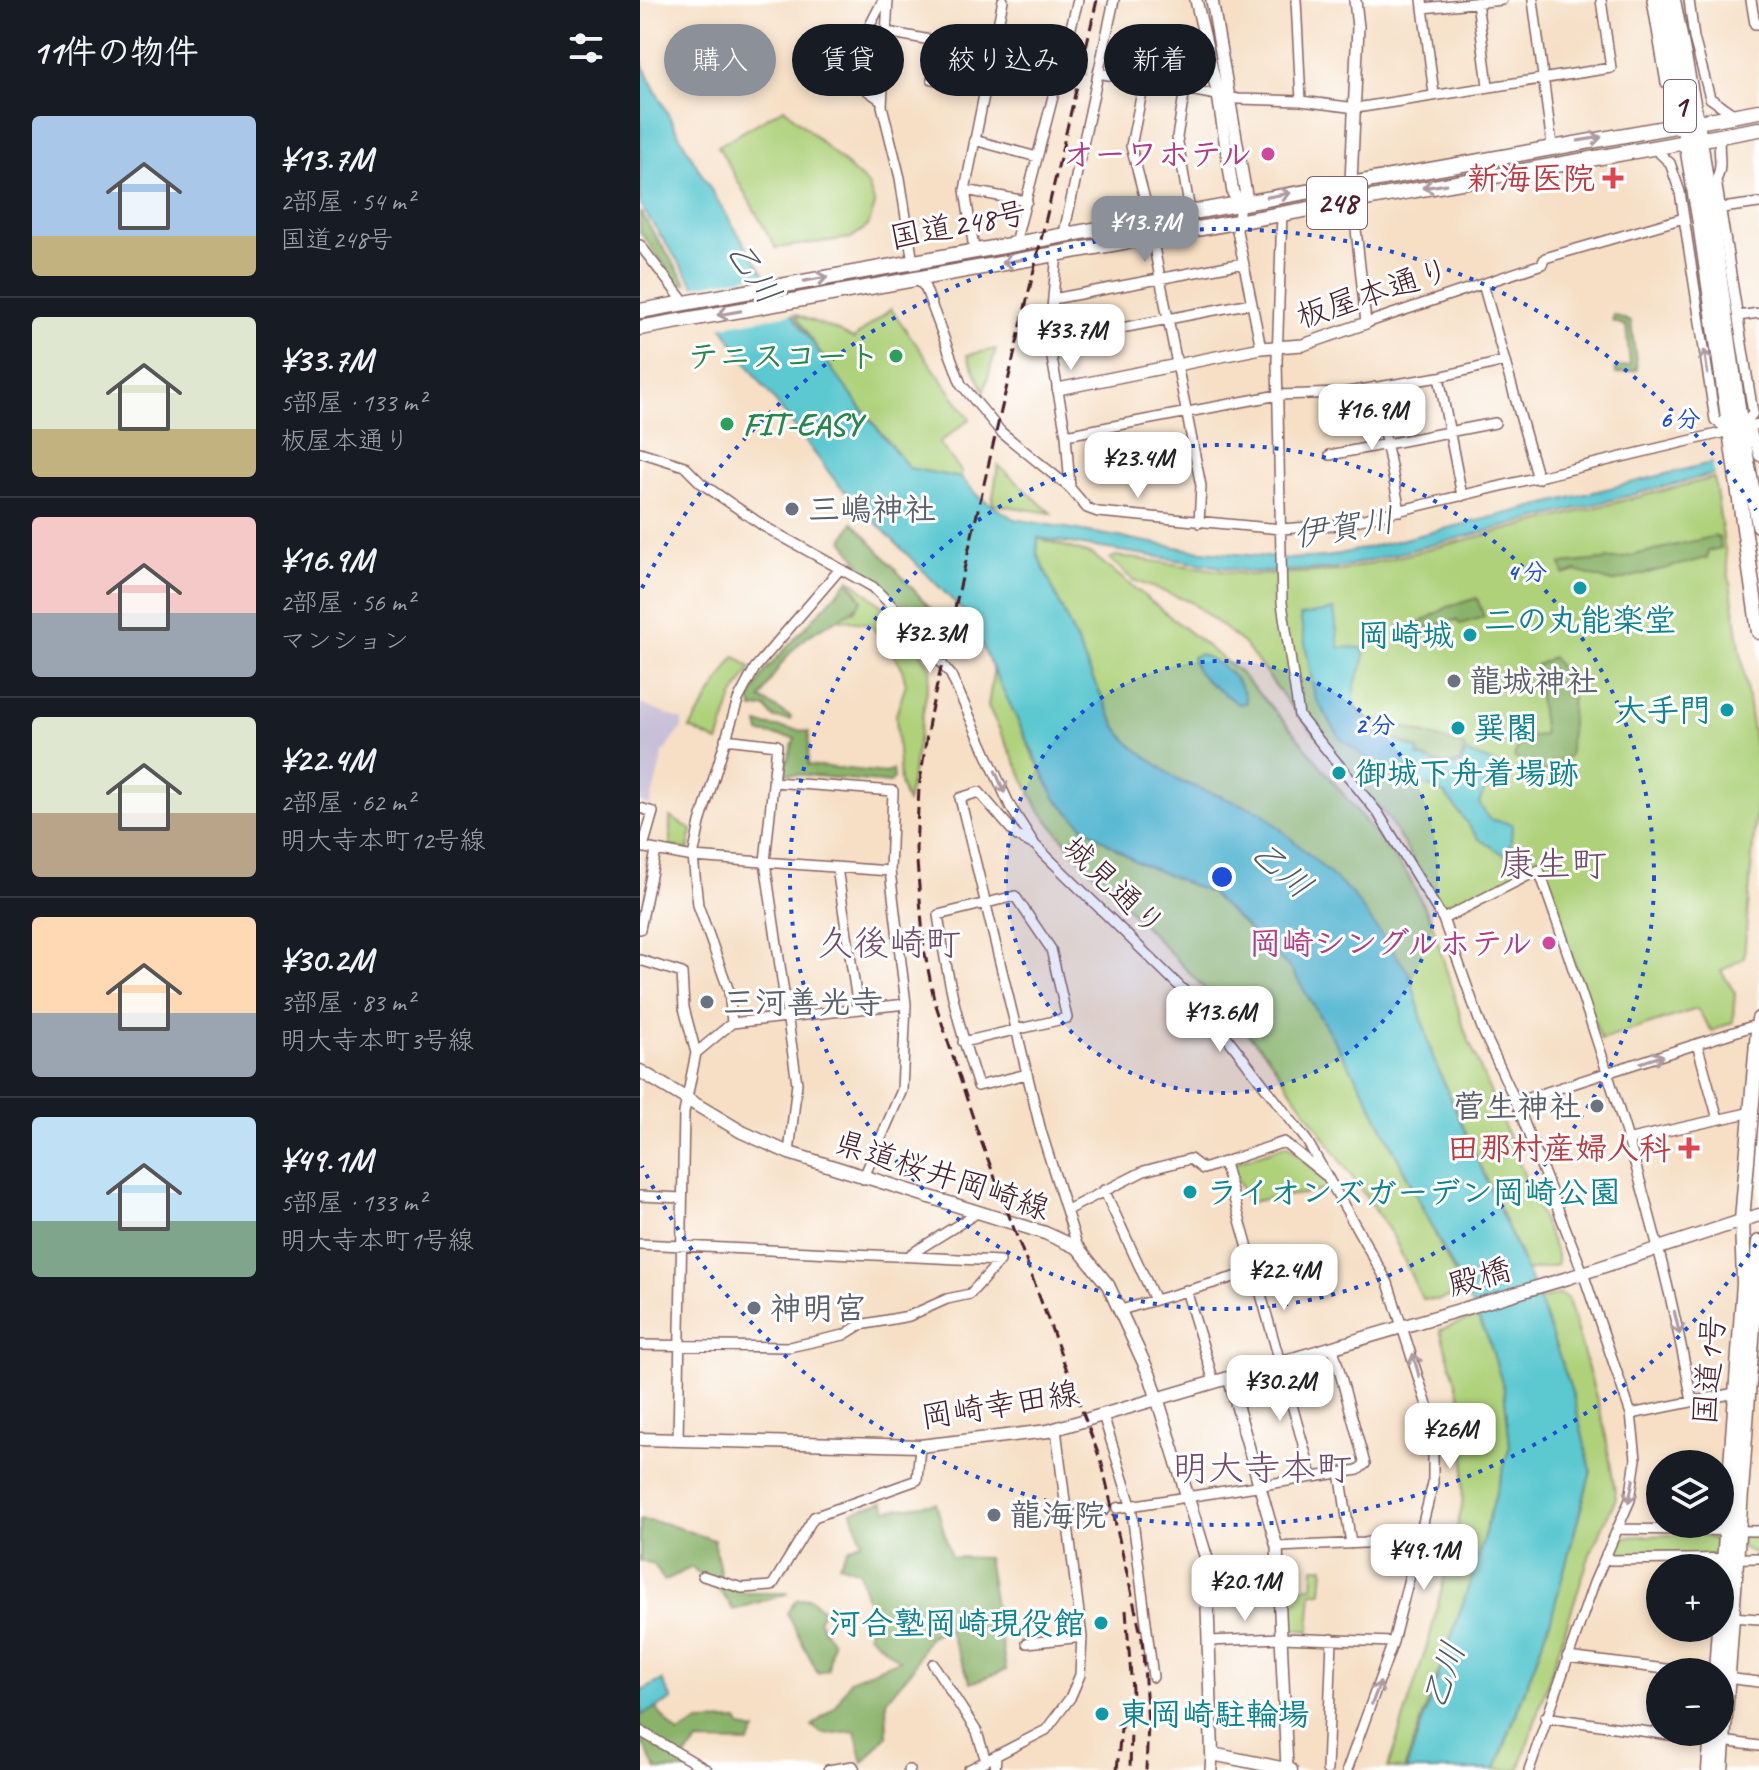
<!DOCTYPE html>
<html lang="ja">
<head>
<meta charset="utf-8">
<style>
	:root { --surface:#171b24; --page:#242831; --text:#f1f3f6; --muted:#9ea1a6; --line:#363941; --accent:#8c9099 }
	body { margin:0; font-family:Caveat,"Klee One",sans-serif; background:var(--page); color:var(--text); height:100vh; display:flex; flex-direction:column; font-size:30px; white-space:nowrap }
	* { box-sizing:border-box; margin:0 }
	p { font-size:26px; color:var(--muted) }
	.icon { flex:none; width:44px; height:44px; fill:none; stroke:currentColor; stroke-width:2; stroke-linecap:round; stroke-linejoin:round }
	.map { position:relative; flex:1; overflow:hidden }
	.panel { display:flex; flex-direction:column; background:var(--surface); width:640px }
	.panel>* { flex:none }
	.top-card { position:absolute; left:24px; top:24px; width:760px; height:72px; display:flex; gap:16px }
	.fabs { position:absolute; left:1006px; top:1450px; display:grid; gap:16px }
	.fabs a { display:grid; place-items:center; width:88px; height:88px; border-radius:50%; background:var(--surface); box-shadow:0 4px 12px #0003; font-size:40px }
	.price { position:absolute; translate:-50% -68px; padding:0 18px; border-radius:16px; background:#fff; color:#222; font-size:26px; line-height:52px; filter:drop-shadow(0 2px 4px #0008) }
	.price::after { content:''; position:absolute; left:50%; top:48px; width:24px; height:18px; margin-left:-12px; background:inherit; clip-path:polygon(0 0,100% 0,50% 100%) }
	.price.on { background:var(--accent); color:#fff }
	ul { padding:0; list-style:none }
	li { display:flex; align-items:center; gap:24px; height:200px; padding:0 32px }
	li+li { border-top:2px solid var(--line) }
	li span { display:grid; place-items:center; flex:none; width:224px; height:160px; border-radius:8px; color:#555 }
	li>.icon { margin-inline-start:auto }
	span .icon { width:96px; height:96px; fill:#fffc; stroke-width:1 }
	li b { font-size:34px }
	h2 { display:flex; justify-content:space-between; align-items:center; height:96px; padding:0 32px; font-size:34px }
	.pill { padding:0 28px; border-radius:36px; background:var(--surface); box-shadow:0 4px 12px #0003; font-size:28px; line-height:72px }
	.pill.on { background:var(--accent); color:#fff }
	main { display:flex; flex:1; min-height:0 }
	.map>svg:first-child { display:block }
</style>
</head>
<body>
<main>
<section class="panel">
<h2>11件の物件<svg class="icon" aria-label="filters" viewBox="0 0 24 24"><path d="M4 7h16M4 17h16"/><circle cx="9" cy="7" r="2"/><circle cx="15" cy="17" r="2"/></svg></h2>
<ul>
<li><span style="background:linear-gradient(#a9c7e8 75%,#c2b280 0)"><svg class="icon" aria-label="home" viewBox="0 0 24 24"><path d="M3 11l9-7 9 7M6 9v11h12V9"/></svg></span><div><b>¥13.7M</b><p>2部屋 · 54 m²</p><p>国道248号</p></div></li>
<li><span style="background:linear-gradient(#dfe7d0 70%,#c2b280 0)"><svg class="icon" aria-label="home" viewBox="0 0 24 24"><path d="M3 11l9-7 9 7M6 9v11h12V9"/></svg></span><div><b>¥33.7M</b><p>5部屋 · 133 m²</p><p>板屋本通り</p></div></li>
<li><span style="background:linear-gradient(#f6c9c9 60%,#9aa5b1 0)"><svg class="icon" aria-label="home" viewBox="0 0 24 24"><path d="M3 11l9-7 9 7M6 9v11h12V9"/></svg></span><div><b>¥16.9M</b><p>2部屋 · 56 m²</p><p>マンション</p></div></li>
<li><span style="background:linear-gradient(#dfe7d0 60%,#b9a48a 0)"><svg class="icon" aria-label="home" viewBox="0 0 24 24"><path d="M3 11l9-7 9 7M6 9v11h12V9"/></svg></span><div><b>¥22.4M</b><p>2部屋 · 62 m²</p><p>明大寺本町12号線</p></div></li>
<li><span style="background:linear-gradient(#ffd9b3 60%,#9aa5b1 0)"><svg class="icon" aria-label="home" viewBox="0 0 24 24"><path d="M3 11l9-7 9 7M6 9v11h12V9"/></svg></span><div><b>¥30.2M</b><p>3部屋 · 83 m²</p><p>明大寺本町3号線</p></div></li>
<li><span style="background:linear-gradient(#bfe0f5 65%,#7fa58c 0)"><svg class="icon" aria-label="home" viewBox="0 0 24 24"><path d="M3 11l9-7 9 7M6 9v11h12V9"/></svg></span><div><b>¥49.1M</b><p>5部屋 · 133 m²</p><p>明大寺本町1号線</p></div></li>
</ul>
</section>
<div class="map">
<svg width="1119" height="1770" viewBox="0 0 1119 1770">
	<rect width="100%" height="100%" fill="#fff"/>
	<filter id="ink" filterUnits="userSpaceOnUse"><feTurbulence type="fractalNoise" baseFrequency=".0125" numOctaves="2"/><feDisplacementMap in="SourceGraphic" scale="16" xChannelSelector="R" yChannelSelector="G"/><feConvolveMatrix kernelMatrix="1 2 1 2 8 2 1 2 1" color-interpolation-filters="sRGB"/></filter>
	<filter id="wash" filterUnits="userSpaceOnUse"><feTurbulence type="fractalNoise" baseFrequency=".006" numOctaves="4" result="noise"/><feDisplacementMap in="SourceGraphic" scale="32" xChannelSelector="R" yChannelSelector="G"/><feGaussianBlur stdDeviation="1.8" result="paint"/><feColorMatrix in="noise" values="0 0 0 0 0 0 0 0 0 0 0 0 0 0 0 0 0 1.4 0 .05"/><feComposite in="paint" operator="in"/></filter>
	<g filter="url(#wash)">
		<rect width="100%" height="100%" fill="#f6dfc5"/>
		<path fill="#c8bfd8" d="M0,704L42,720V728L23,753L10,806L0,802Z"/>
		<path fill="#aed17a" stroke="#7c7852" stroke-width="2" d="M144,108L228,185L235,205L228,226L211,238L136,248L78,146Z
			M251,309L330,419L299,443L321,471V478L269,468L190,368L155,314C175,324 194,326 213,339Z
			M356,349L344,391L327,355Z
			M358,465L411,513L352,504Z
			M1074,478L1119,771L1104,958L1081,971L1095,993L1093,1022L1072,1031L1057,1009L961,1040L903,873L895,866L820,908L805,912L748,818L650,705L604,644L551,602L493,580L470,559L476,556L611,575L701,571Z
			M398,538L453,555L599,672L652,730L767,874L791,920L825,1031L917,1255V1265L887,1271L793,1058L769,973L586,798L539,781L490,744L477,728L453,679L397,553Z
			M209,578L250,613L291,667L267,804L260,783L256,715L266,684L261,665L230,624L197,619L214,611L222,600Z
			M95,656L111,668L93,697L78,742L50,728Z
			M354,667L394,758L444,827L495,861L570,893L652,970L725,1092L824,1293L798,1300L782,1299L753,1236L625,1052L435,853L398,808L348,706Z
			M30,817L52,830L48,850L30,846Z
			M647,1145L689,1185L686,1190C659,1196 635,1195 608,1203L591,1164Z
			M920,1294L928,1299L964,1425L976,1498L950,1554L879,1770H856L911,1619L951,1471L933,1395L899,1300Z
			M837,1317L849,1340L864,1389L870,1446L832,1577L764,1770L748,1768L790,1636L822,1507L827,1419L800,1330Z
			M1059,1534L1079,1542L1078,1555H971L982,1537Z
			M1119,1534V1555L1101,1547V1536Z
			M674,1567H684L682,1592H672L669,1631L650,1629V1588L673,1587Z"/>
		<path fill="#8ab36a" stroke="#6a694a" stroke-width="2" d="M0,212L47,284H38L0,232Z
			M974,315L991,322L997,370L976,374L975,368L990,365L986,326L972,321Z
			M213,522L293,611L300,627L296,648L230,578L203,540Z
			M1075,536L1079,538L1081,548L1068,551L1067,558L972,582L936,571L924,575L921,564L981,558Z
			M208,581L222,600C210,616 192,621 176,631C150,647 134,672 121,699L151,717V720L134,718L125,707L113,709L110,700L125,671Z
			M837,598L844,617L820,624L816,620L780,630L775,625L808,607Z
			M912,657L932,684L930,752L928,757L910,764L908,771L897,773L874,757L882,737L904,735L895,666Z
			M742,720L825,747L820,763L804,765L779,756L778,749L744,733L739,725Z
			M118,724L169,732L168,765L246,773L253,770L254,778L250,783L143,773L155,738L120,733Z
			M243,1502L247,1510L296,1503L311,1557L347,1558L366,1670L331,1683L308,1629L289,1636L272,1670L246,1700L247,1736L223,1763L215,1731L183,1734L172,1726L196,1706L210,1680L259,1660L228,1634V1604L219,1571L199,1564L208,1549L222,1542L212,1512Z
			M0,1520L24,1523L74,1540L83,1587L106,1593H149L93,1610C84,1591 67,1582 52,1567L24,1581L14,1564L0,1561Z
			M170,1598L183,1611L178,1620L192,1642L188,1670L178,1673L147,1613L156,1600Z
			M0,1691L38,1734L59,1722L98,1721L102,1728L116,1731L109,1743L58,1742L42,1761L57,1770H17L0,1739Z"/>
		<path fill="#5bc8d0" stroke="#52747e" stroke-width="2" d="M0,60C72,207 166,342 269,468L321,478L339,497L374,519L553,550L648,559L687,557L752,542L1119,451V463L695,569L613,572L398,538L397,553L453,679L477,728L490,744L539,781L622,812L711,893L769,973L793,1058L899,1300L933,1395L951,1471L911,1619L855,1770H766L832,1577L870,1446L864,1389L849,1340L725,1092L652,970L570,893L495,861L444,827L415,798L327,615L198,484L113,372L0,205Z
			M694,610L699,647L723,648C728,666 715,674 714,691C711,720 756,743 778,750L777,756L805,767L821,764L826,752L856,764L839,803L849,819L872,824L870,858L839,839L805,794L731,761L701,739L675,698L660,616Z
			M559,654C579,661 604,680 606,703L598,704C582,691 555,679 552,657Z
			M22,1680L32,1700L2,1715L0,1692Z"/>
		<path fill="#f6dfc5" d="M128,273L156,313L78,327L51,287Z
			M1119,447V467L1075,478L1072,458Z"/>
	</g>
	<g filter="url(#ink)">
		<g fill="none" stroke-linecap="round" stroke-linejoin="round">
			<path stroke="#d4b9a6" stroke-width="9" stroke-dasharray="9 4.5" stroke-linecap="butt" d="M426,65L458,73"/>
			<g stroke="#866261" stroke-width="12">
				<path id="minor" d="M248,0L242,106L260,178L273,263
					M656,0L661,101
					M782,0L794,94
					M893,0L912,145
					M1012,0L1026,83L1038,93
					M1049,0L1054,38L1070,98L1093,114
					M1111,0L1115,24H1119
					M837,2L848,85
					M783,8L862,0
					M247,32L426,65
					M458,73L598,99L661,101L716,108L971,68L961,0
					M292,79L344,92
					M504,82L491,146L510,219
					M545,89L537,137L550,211
					M241,100L224,88L226,33L243,0
					M1080,135C1077,151 1084,166 1076,180L1113,413L1101,429L1112,434L1119,456
					M334,140L397,157
					M1013,147L1030,163L1040,192L1075,420L1090,431
					M711,182L726,323L902,264L905,258L1044,218
					M325,190L387,201
					M600,202L597,231L621,348
					M1082,208L1119,203
					M642,213L637,361L642,603L659,716L738,813L803,919L843,1031L876,1102L943,1273L991,1414L996,1459L990,1500L954,1583L889,1770
					M424,233L474,0
					M512,237L561,486L559,523
					M375,243L438,0
					M0,245L44,302
					M334,249L325,190L363,0
					M417,253L409,342L426,435L430,488
					M276,279L285,287L321,384L361,432L430,488L447,508L458,512L641,529L699,525L1119,424
					M843,284L898,479
					M413,299L603,263
					M1098,316L1119,313
					M409,342L611,303
					M799,377L822,496
					M735,387L760,511
					M426,435L638,395L702,393L799,377L865,361
					M0,452L44,466L61,483L125,527L233,587L267,621L311,675L370,806L395,845L572,1018L667,1141L748,1283L787,1405L793,1431V1483L753,1642L707,1770
					M690,455L855,423
					M85,739L137,745L125,862L157,1083L149,1153
					M0,808L13,812L3,847
					M392,844L377,836L339,792L320,798L401,1131L438,1248
					M0,847L53,857L250,871L253,791L134,782
					M197,868L218,1008
					M250,871L266,1004
					M803,919L899,870C960,1044 1019,1220 1052,1401
					M0,929L16,851
					M0,960L42,973L44,1008L56,1053L44,1113L38,1440
					M92,1023L89,991L58,905L53,857L60,823L98,700L115,668L200,569
					M323,1042L427,1018L411,949L375,896L298,915C306,973 319,1030 338,1086L387,1074
					M1057,1044L1078,1119
					M56,1053L92,1023L266,1004L262,1090L223,1179
					M876,1102L1119,1024
					M986,1140L1112,1112
					M584,1163L672,1476
					M464,1190L515,1300
					M0,1196L42,1198
					M427,1210L504,1171L550,1159L563,1169L644,1142L685,1175
					M0,1244L360,1261L330,1294L307,1299L269,1316L220,1325L204,1335L149,1347L0,1345
					M271,1254L337,1213
					M546,1290L574,1382
					M481,1310L615,1271
					M991,1414L1095,1393
					M463,1415L491,1505L513,1677
					M700,1472L711,1544
					M477,1508L718,1470L725,1464L693,1348
					M427,1517L465,1510
					M977,1529L1119,1531
					M637,1547L724,1543L767,1533L781,1534
					M966,1554L970,1560L1119,1558
					M63,1576L102,1588L132,1586L174,1517L277,1480L280,1446
					M1091,1617L1119,1619
					M569,1641L641,1638L753,1642
					M387,1643L442,1637
					M927,1657L1050,1672
					M293,1664L337,1732L346,1761
					M1086,1678L1119,1682
					M905,1717L1071,1741
					M0,1731L67,1770
					M1083,1741L1119,1746
					M188,1770L213,1766L215,1770
					M268,1770H270
					M328,1770L406,1730L430,1698L440,1675L442,1637L416,1429
					M355,1770L356,1757
					M687,1770L692,1639"/>
			</g>
			<g stroke="#866261" stroke-width="14">
				<path id="tertiary" d="M556,0L578,95L593,193L600,202L606,195L572,0
					M711,182L718,27L715,0
					M418,389L621,348L663,345L726,323
					M589,1378L637,1547L647,1769
					M571,1770L572,1754"/>
			</g>
			<g stroke="#866261" stroke-width="15">
				<path id="secondary" d="M0,1071L102,1132L149,1153L405,1233L438,1248L468,1285L511,1378L566,1557L572,1754L651,1770
					M0,1439L280,1446L408,1431L928,1278L1119,1215"/>
			</g>
			<g stroke="#866261" stroke-width="17">
				<path id="trunk" d="M1022,0L1060,223L1119,632
					M1033,0L1060,139L1101,429L1119,525
					M0,311L1119,111
					M0,328L1119,129
					M1080,1619L1104,1283L1102,1220L1119,1019
					M1076,1672L1079,1628
					M1069,1770L1072,1732
					M1081,1770L1119,1242"/>
			</g>
			<use href="#minor" stroke="#fff" stroke-width="9"/>
			<use href="#tertiary" stroke="#fff" stroke-width="11"/>
			<use href="#secondary" stroke="#fff" stroke-width="12"/>
			<use href="#trunk" stroke="#fff" stroke-width="14"/>
			<path stroke="#4a1f2b" stroke-width="3" stroke-dasharray="12 6" stroke-linecap="butt" d="M457,0L290,715L279,788L276,849L284,949L294,999L337,1130L462,1464L502,1639L508,1723L506,1770
				M486,1610L492,1690L490,1770
				M477,1770L482,1718"/>
		</g>
		<defs><path id="oneway-shaft" d="M-6 0H5M1.5-3L5.5 0L1.5 3" fill="none" stroke-width="1.6" stroke-linecap="round" stroke-linejoin="round" transform="scale(2)"/></defs>
		<g stroke="#ae9aa0">
			<use href="#oneway-shaft" transform="translate(950 139) rotate(-9)"/>
			<use href="#oneway-shaft" transform="translate(794 186) rotate(171)"/>
			<use href="#oneway-shaft" transform="translate(639 195) rotate(-10)"/>
			<use href="#oneway-shaft" transform="translate(373 261) rotate(170)"/>
			<use href="#oneway-shaft" transform="translate(176 279) rotate(-10)"/>
			<use href="#oneway-shaft" transform="translate(89 313) rotate(170)"/>
			<use href="#oneway-shaft" transform="translate(1066 362) rotate(-98)"/>
			<use href="#oneway-shaft" transform="translate(360 782) rotate(67)"/>
			<use href="#oneway-shaft" transform="translate(1012 1059) rotate(-18)"/>
			<use href="#oneway-shaft" transform="translate(1037 1323) rotate(77)"/>
			<use href="#oneway-shaft" transform="translate(776 1365) rotate(-105)"/>
			<use href="#oneway-shaft" transform="translate(991 1491) rotate(101)"/>
			<use href="#oneway-shaft" transform="translate(736 1693) rotate(-69)"/>
		</g>
	</g>
	<circle cx="582" cy="877" r="216" fill="#1d4ed8" fill-opacity=".12"/>
	<g fill="none" stroke="#1d4ed8" stroke-width="4" stroke-dasharray="4 8">
		<circle cx="582" cy="877" r="216"/>
		<circle cx="582" cy="877" r="432"/>
		<path d="M1116 1244A648 648 0 0 1 2 1166M2 588A648 648 0 0 1 1116 510"/>
	</g>
	<g fill="#d1479c" stroke="#fff" stroke-width="3">
		<circle cx="628" cy="154" r="8"/>
		<circle cx="909" cy="943" r="8"/>
	</g>
	<g fill="#e0444e" stroke="#fff" stroke-width="3">
		<path d="M969 166h8v8h8v8h-8v8h-8v-8h-8v-8h8z"/>
		<path d="M1045 1136h8v8h8v8h-8v8h-8v-8h-8v-8h8z"/>
	</g>
	<g fill="#2e9e5b" stroke="#fff" stroke-width="3">
		<circle cx="256" cy="356" r="8"/>
		<circle cx="87" cy="424" r="8"/>
	</g>
	<g fill="#6b7280" stroke="#fff" stroke-width="3">
		<circle cx="152" cy="509" r="8"/>
		<circle cx="814" cy="681" r="8"/>
		<circle cx="67" cy="1002" r="8"/>
		<circle cx="957" cy="1106" r="8"/>
		<circle cx="114" cy="1308" r="8"/>
		<circle cx="354" cy="1515" r="8"/>
	</g>
	<g fill="#0f9aa8" stroke="#fff" stroke-width="3">
		<circle cx="940" cy="588" r="8"/>
		<circle cx="830" cy="635" r="8"/>
		<circle cx="1087" cy="710" r="8"/>
		<circle cx="818" cy="728" r="8"/>
		<circle cx="699" cy="773" r="8"/>
		<circle cx="550" cy="1192" r="8"/>
		<circle cx="461" cy="1623" r="8"/>
		<circle cx="462" cy="1714" r="8"/>
	</g>
	<g text-anchor="middle" dominant-baseline="central" stroke-width="6" stroke-linejoin="round" paint-order="stroke">
		<g fill="#fff" stroke="#80626b" stroke-width="2">
			<rect x="1024" y="80" width="32" height="52" rx="6"/>
			<rect x="667" y="177" width="60" height="52" rx="6"/>
		</g>
		<g font-size="30" font-weight="bold" fill="#4a1f2b">
			<text x="1040" y="106">1</text>
			<text x="697" y="203">248</text>
		</g>
		<g font-size="32" font-weight="bold" fill="#b23c85" stroke="#fff" text-anchor="end">
			<text x="612" y="154">オーワホテル</text>
			<text x="893" y="943">岡崎シングルホテル</text>
		</g>
		<g font-size="32" font-weight="bold" fill="#be3a42" stroke="#fff" text-anchor="end">
			<text x="955" y="178">新海医院</text>
			<text x="1031" y="1148">田那村産婦人科</text>
		</g>
		<g font-size="32" fill="#4a1f2b" stroke="#fff">
			<text transform="translate(318 225) rotate(-11)">国道248号</text>
			<text transform="translate(733 293) rotate(-18)">板屋本通り</text>
			<text transform="translate(474 886) rotate(44)">城見通り</text>
			<text transform="translate(302 1175) rotate(18)">県道桜井岡崎線</text>
			<text transform="translate(839 1277) rotate(-16)">殿橋</text>
			<text transform="translate(1069 1370) rotate(-85)">国道1号</text>
			<text transform="translate(360 1405) rotate(-9)">岡崎幸田線</text>
		</g>
		<g font-size="32" font-weight="bold" fill="#27864d" stroke="#fff" text-anchor="end">
			<text x="240" y="356">テニスコート</text>
			<text x="103" y="424" text-anchor="start">FIT-EASY</text>
		</g>
		<g font-size="32" font-weight="bold" fill="#5b616d" stroke="#fff" text-anchor="start">
			<text x="168" y="509">三嶋神社</text>
			<text x="830" y="681">龍城神社</text>
			<text x="83" y="1002">三河善光寺</text>
			<text x="941" y="1106" text-anchor="end">菅生神社</text>
			<text x="130" y="1308">神明宮</text>
			<text x="370" y="1515">龍海院</text>
		</g>
		<g font-size="32" font-weight="bold" fill="#0d838f" stroke="#fff" text-anchor="start">
			<text x="940" y="620" text-anchor="middle">二の丸能楽堂</text>
			<text x="814" y="635" text-anchor="end">岡崎城</text>
			<text x="1071" y="710" text-anchor="end">大手門</text>
			<text x="834" y="728">巽閣</text>
			<text x="715" y="773">御城下舟着場跡</text>
			<text x="566" y="1192">ライオンズガーデン岡崎公園</text>
			<text x="445" y="1623" text-anchor="end">河合塾岡崎現役館</text>
			<text x="478" y="1714">東岡崎駐輪場</text>
		</g>
		<g font-size="34" font-style="italic" fill="#505a65" stroke="#fff">
			<text transform="translate(114 272) rotate(56)">乙川</text>
			<text transform="translate(704 527) rotate(-9)">伊賀川</text>
			<text transform="translate(642 869) rotate(41)">乙川</text>
			<text transform="translate(803 1675) rotate(-70)">乙川</text>
		</g>
		<g font-size="36" fill="#724a6a" stroke="#fff">
			<text x="913" y="864">康生町</text>
			<text x="249" y="943">久後崎町</text>
			<text x="622" y="1468">明大寺本町</text>
		</g>
	</g>
	<circle cx="582" cy="877" r="12" fill="#1d4ed8" stroke="#fff" stroke-width="4"/>
	<g font-size="24" text-anchor="middle" font-weight="bold" fill="#1d4ed8" stroke="#fff" stroke-width="6" stroke-linejoin="round" paint-order="stroke">
		<text x="1040" y="427">6 分</text>
		<text x="887" y="580">4 分</text>
		<text x="735" y="733">2 分</text>
	</g>
</svg>
<div class="fabs">
<a><svg class="icon" aria-label="layers" viewBox="0 0 24 24"><path d="M12 4l9 5-9 5-9-5zM3 14l9 5 9-5"/></svg></a>
<a>+</a>
<a>−</a>
</div>
<b class="price on" style="left:505px;top:264px">¥13.7M</b>
<b class="price" style="left:431px;top:372px">¥33.7M</b>
<b class="price" style="left:732px;top:452px">¥16.9M</b>
<b class="price" style="left:498px;top:500px">¥23.4M</b>
<b class="price" style="left:290px;top:675px">¥32.3M</b>
<b class="price" style="left:580px;top:1054px">¥13.6M</b>
<b class="price" style="left:644px;top:1312px">¥22.4M</b>
<b class="price" style="left:640px;top:1423px">¥30.2M</b>
<b class="price" style="left:810px;top:1471px">¥26M</b>
<b class="price" style="left:784px;top:1592px">¥49.1M</b>
<b class="price" style="left:605px;top:1623px">¥20.1M</b>
<div class="top-card">
<a class="pill on">購入</a>
<a class="pill">賃貸</a>
<a class="pill">絞り込み</a>
<a class="pill">新着</a>
</div>
</div>
</main>
</body>
</html>
